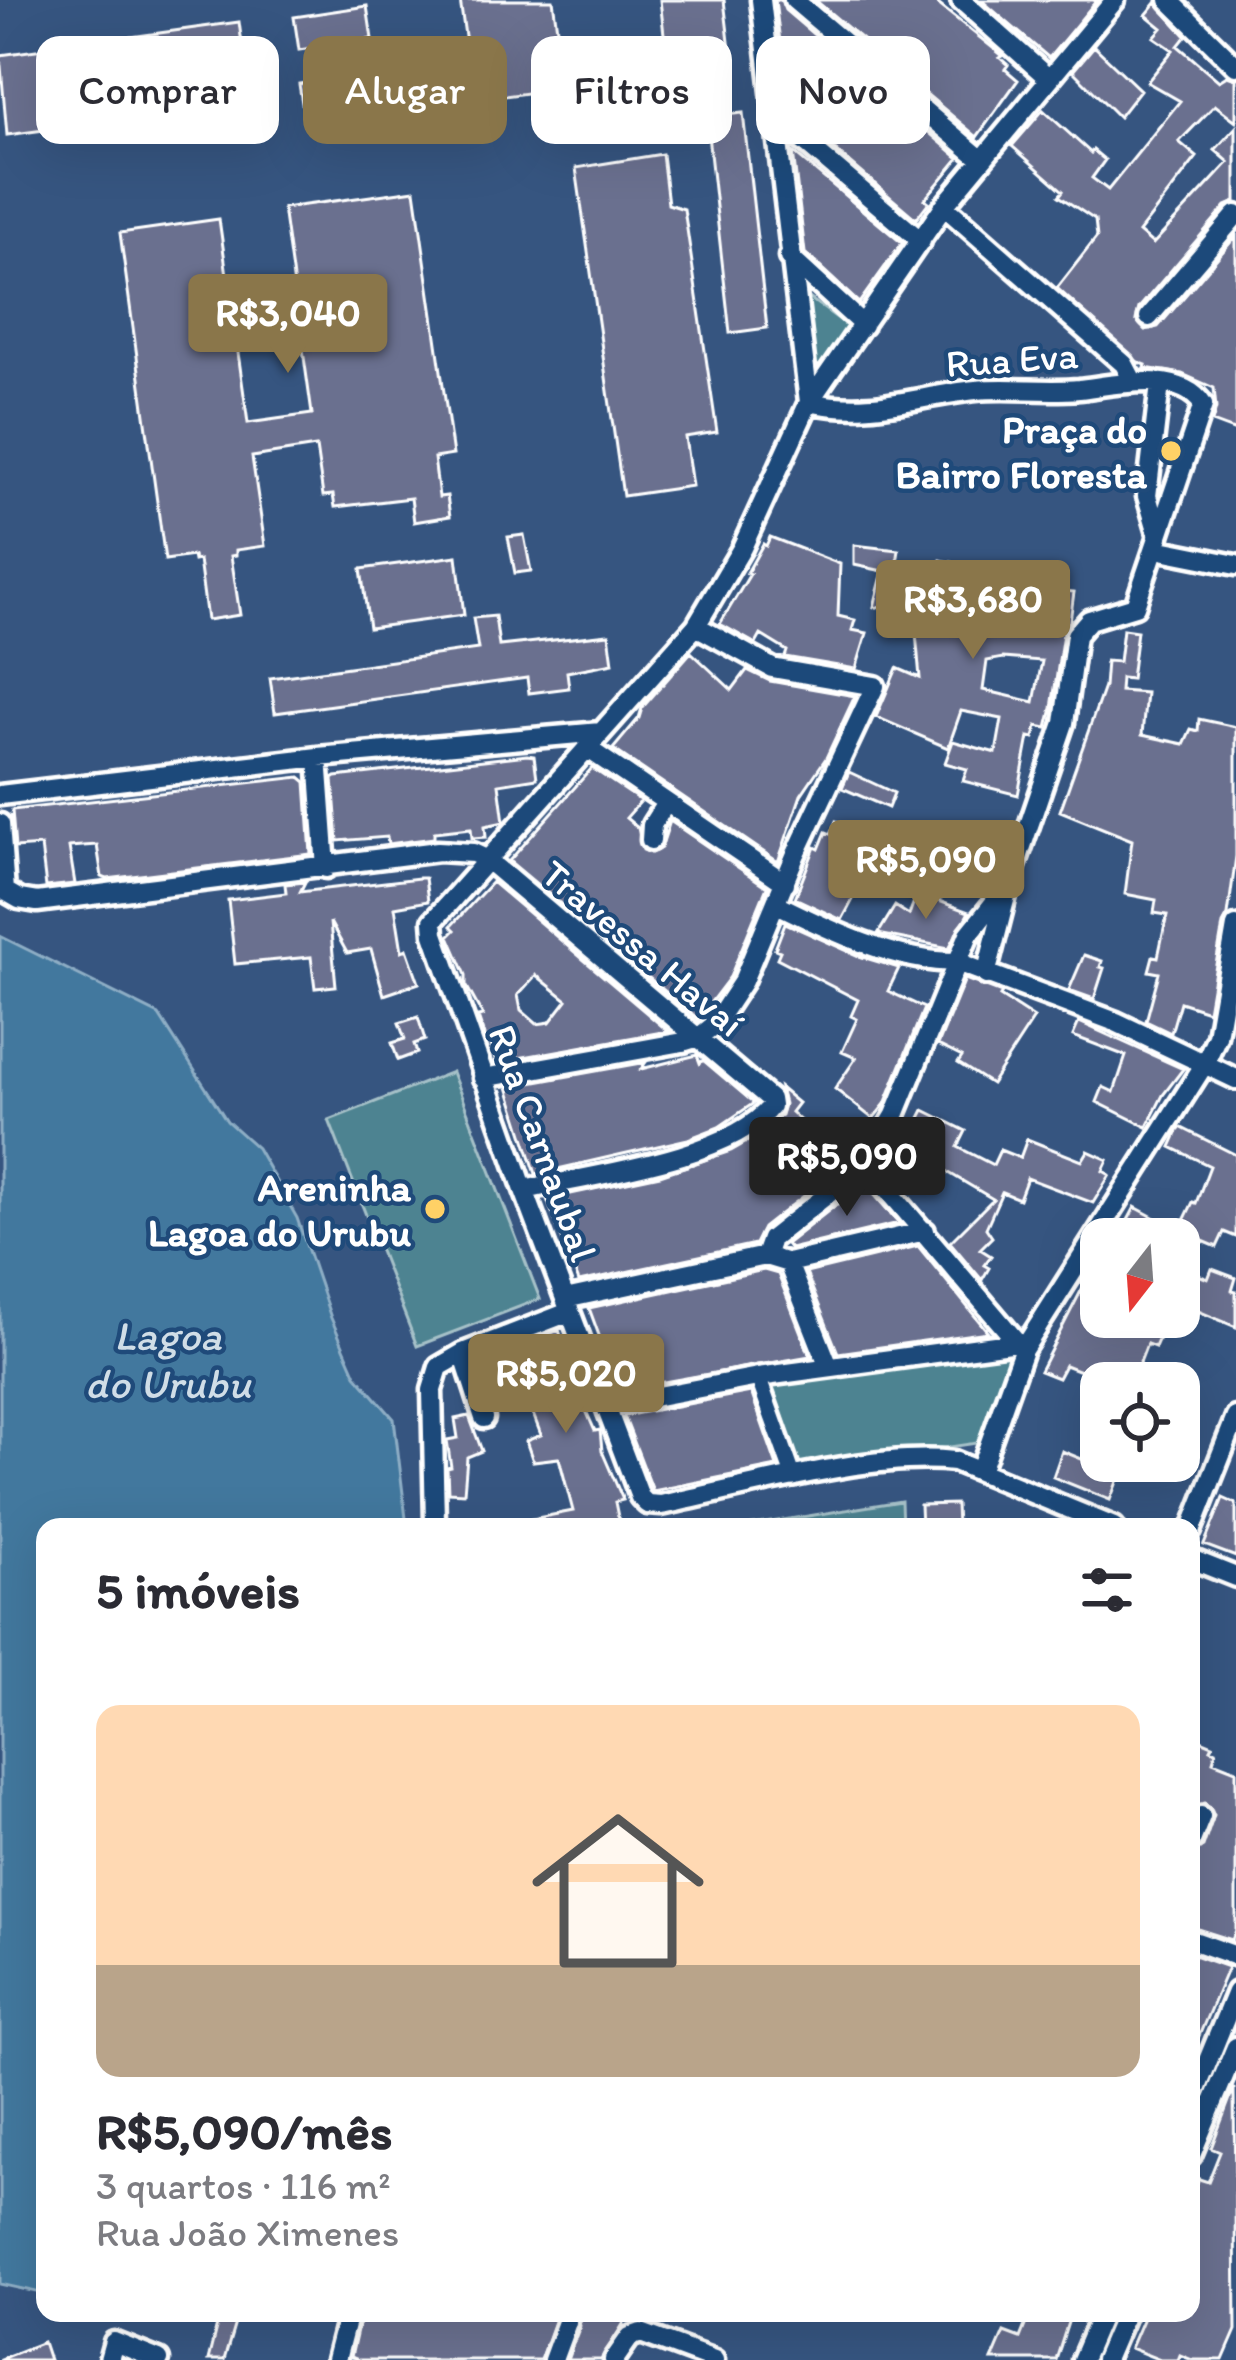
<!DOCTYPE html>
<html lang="pt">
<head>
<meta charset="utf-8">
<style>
	:root { --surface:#fff; --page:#f7f7f7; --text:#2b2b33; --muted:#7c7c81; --line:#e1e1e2; --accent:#8a764a }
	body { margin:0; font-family:Itim,sans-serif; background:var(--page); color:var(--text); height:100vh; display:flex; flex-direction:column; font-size:45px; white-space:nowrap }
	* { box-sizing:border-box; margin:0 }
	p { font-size:39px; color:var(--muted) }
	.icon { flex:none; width:66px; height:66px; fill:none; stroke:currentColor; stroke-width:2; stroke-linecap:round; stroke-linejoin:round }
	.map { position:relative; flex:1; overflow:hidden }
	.sheet { position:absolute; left:36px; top:1518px; width:1164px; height:804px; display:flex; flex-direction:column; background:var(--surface); border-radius:24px; box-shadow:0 12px 48px #0002 }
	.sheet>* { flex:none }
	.top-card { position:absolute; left:36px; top:36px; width:1164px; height:108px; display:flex; gap:24px }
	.needle { width:78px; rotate:197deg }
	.tools { position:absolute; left:1080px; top:1218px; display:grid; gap:24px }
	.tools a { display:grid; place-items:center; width:120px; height:120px; border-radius:24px; background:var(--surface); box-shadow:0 12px 48px #0002; font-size:60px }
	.price { position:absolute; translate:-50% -102px; padding:0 27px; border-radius:12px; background:var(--accent); color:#fff; font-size:39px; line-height:78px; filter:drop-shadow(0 3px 6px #0008) }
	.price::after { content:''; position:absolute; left:50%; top:72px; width:36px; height:27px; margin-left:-18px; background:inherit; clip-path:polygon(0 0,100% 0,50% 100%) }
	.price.active { background:#222; color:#fff }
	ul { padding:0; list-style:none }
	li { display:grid; align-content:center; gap:24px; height:636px; padding:0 60px }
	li+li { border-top:3px solid var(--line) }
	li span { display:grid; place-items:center; height:372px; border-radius:24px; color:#555 }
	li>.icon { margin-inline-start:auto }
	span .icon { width:216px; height:216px; fill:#fffc; stroke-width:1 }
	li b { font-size:51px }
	h2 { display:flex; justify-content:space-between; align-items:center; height:144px; padding:0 60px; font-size:51px }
	.pill { padding:0 42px; border-radius:24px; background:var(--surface); box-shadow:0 12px 48px #0002; font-size:42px; line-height:108px }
	.pill.active { background:var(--accent); color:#fff }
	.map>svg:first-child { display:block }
</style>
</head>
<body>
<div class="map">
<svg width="1236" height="2360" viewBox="0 0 1236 2360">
	<rect width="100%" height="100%" fill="#365580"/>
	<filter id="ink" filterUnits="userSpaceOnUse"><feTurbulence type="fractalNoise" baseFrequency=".00833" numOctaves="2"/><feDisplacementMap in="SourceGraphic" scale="24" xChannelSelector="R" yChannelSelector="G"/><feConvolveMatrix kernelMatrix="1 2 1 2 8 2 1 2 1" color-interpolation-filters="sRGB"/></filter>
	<g filter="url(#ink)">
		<path fill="#4e8391" stroke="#a6c1c8" stroke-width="3" d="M805,295L848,326L821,367L813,364Z
			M452,1072L540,1299L417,1346L329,1120Z
			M998,1355H1007L1010,1362L977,1443L796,1470L764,1387Z
			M901,1501L902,1527H740Z"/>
		<path fill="#42789e" stroke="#8eaec5" stroke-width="3" d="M0,936L159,1015L227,1121L257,1148L297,1218L331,1318L356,1375L394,1419L407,1527H45V2294L0,2284Z"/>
		<path fill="#6a708f" stroke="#fff" stroke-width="3" fill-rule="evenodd" d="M460,0H553L565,88L474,100Z
			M660,0H724L730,50L706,53L711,88L641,97L639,81L669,77Z
			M775,0H781L785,10L959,158L925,199L929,202L916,219L788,110Z
			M815,0H933L1003,56L1000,58L1008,65L1005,69L1018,80L977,137Z
			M981,0H1097L1049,58Z
			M1156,3L1186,36L1178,46L1219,81L1227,76L1236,79V121L1215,105L1179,142L1197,157L1139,232L1153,244L1229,162L1215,150L1236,127V202L1226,206L1139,308L1136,320L1145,330L1158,327L1236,236V431L1212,422L1216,408L1214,388L1182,374L1145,368L1146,365L1138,362L1057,288L1097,237L1095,220L1059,196L1063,191L1012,146L1043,110L1091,153L1093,150L1105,160L1092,178L1108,190L1180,101L1147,82L1173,50L1154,37L1162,28L1146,15Z
			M367,6L372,39L299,50L294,17Z
			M239,22L250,102L7,135L0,55Z
			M1094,46L1140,90L1119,117L1073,71Z
			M376,73L381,105L304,116L299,84Z
			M743,113L767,328L730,333L706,117Z
			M793,152L902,243L859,303L805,253Z
			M662,154L668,204L684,209L717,432L685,437L692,486L623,496L576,168Z
			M415,190L453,455L434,458L439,497L447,496L450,516L414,522L411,498L335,507L333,495L323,496L316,447L252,457L265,546L236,550V555L231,556L240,615L207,620L199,560L194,561L193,556L165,560L120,233L219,219L248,423L312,414L283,208Z
			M524,535L531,571L515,573L508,537Z
			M770,537L840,564L838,616L855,620L852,630L867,633L856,669L785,657L787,651L761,635L756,644L720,624L750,574L747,573L763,544L766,546Z
			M854,545L899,550L896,569L940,567L941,560L972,566L970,595L1020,599L1021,586L1074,592L1070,621L1063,633L1052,708L1047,728L1037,726L1034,738L1029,737L1018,795L963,781L967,769L945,763L953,741L996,753L1002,719L961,711L948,748L876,717L897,668L920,678L914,610L874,607L883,571L854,565ZM1003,658L1042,661L1034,702L983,690L987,661Z
			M457,556L464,615L369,628L361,569Z
			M495,616L499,646L609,634L613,663L567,672L569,688L529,693L527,678L275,713L270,678L478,649L473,618Z
			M1123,629L1137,631L1131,679L1121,678L1120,691L1146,693L1142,735L1184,744L1191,729L1198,731L1199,719L1236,727V856L1228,915L1223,924L1208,1011L1180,1002L1171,1033L1146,1021L1159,973L1149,971L1153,956L1158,957L1167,915L1154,913L1156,900L1125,894L1132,840L1060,811L1104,687L1106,661L1119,662Z
			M691,652L732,690L747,670L770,681L855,696L826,758L801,795L778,862L613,749L639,718L642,708Z
			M527,755L534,756L537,778L499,784L504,822L485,826L486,837L472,838L471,828L434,832V838L388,844L387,837L338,841L333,779L336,777Z
			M592,768L641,801L626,818L638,828L643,850L651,853L661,848L670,821L767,887L730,977L698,1019L509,861Z
			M849,772L894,793L888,808L842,788Z
			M300,777L306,782L311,854L107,879L102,877L97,845L69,847L75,884L46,887L41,846L15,848L12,810Z
			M836,821L883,841L877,854L867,850L851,888L857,892L842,920L795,898L815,847L819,849L826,832L831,834Z
			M419,878H425L428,901L395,907L402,951L407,949L419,983L384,995L371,949L347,953L330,922L336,986L315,988L311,957L235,964L228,900L286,893L285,884L305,882L300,892Z
			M492,882L668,1031L496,1062L489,1037L485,1038L478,1017L483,1016L466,985V975L449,936L455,930L451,926ZM536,975L567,1000L550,1022L537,1024L521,1010L518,995Z
			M917,893L969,912L949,948L878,934L895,906L909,915Z
			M785,923L859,956L899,968L888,991L924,1008L885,1104L873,1119L835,1089L856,1058L842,1052L857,1019L851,1016L858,1000L777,958L780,951L775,949Z
			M1084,955L1102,961L1100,967L1104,968L1094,999L1069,990Z
			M965,979L1002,993L1000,996L1034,1018L991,1084L958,1063L962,1057L938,1045Z
			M418,1017L425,1040L414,1044L417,1053L398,1060L392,1043L405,1039L399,1023Z
			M1079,1022L1183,1069L1163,1095L1147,1127L1097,1102L1103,1087L1114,1092L1126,1056L1073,1036Z
			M697,1055L700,1063L703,1060L754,1103L719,1127L688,1139L536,1174L508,1087L646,1062L641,1069Z
			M780,1088L798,1103L791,1112L846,1163L763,1228L755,1244L579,1282L547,1199L660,1175L731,1151L759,1135L781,1115L784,1104Z
			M924,1110L966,1131L958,1147L993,1165L1000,1150L1020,1158L1027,1139L1082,1161L1088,1151L1108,1160L1103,1171L1110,1175L1093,1203L1027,1178L1019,1199L1002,1192L986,1228L992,1237L980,1249L991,1256L984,1265L989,1268L982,1280L950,1242L993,1199L905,1147Z
			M1180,1127L1236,1155V1237L1224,1232L1217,1247L1184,1233L1195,1239H1159L1126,1224L1135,1207L1179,1231L1193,1202L1196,1203L1210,1166L1171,1147Z
			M864,1183L899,1223L790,1249L786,1244Z
			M918,1246L988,1332L838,1353L806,1273Z
			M1101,1252V1317H1168L1155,1347L1147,1344L1132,1383H1110L1065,1365L1058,1378L1040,1371Z
			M1179,1267L1208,1279L1212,1269L1236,1278L1232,1291L1236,1292V1327L1179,1303Z
			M764,1270L778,1274L810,1356L619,1390L589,1308Z
			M559,1330L571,1366L567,1368L595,1431L600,1430L602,1451L623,1500L615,1502L619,1522L615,1523L616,1527H527V1520L573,1511L559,1458L533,1461L526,1441L541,1435L527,1398L522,1399L507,1357L543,1343L541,1337Z
			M751,1392L777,1466L653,1491L624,1416Z
			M469,1416L482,1451L467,1457L464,1493L448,1492L447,1468L451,1467L447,1440L458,1438L455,1419Z
			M1062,1451L1084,1460L1125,1461L1110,1500L1053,1477Z
			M1223,1498L1236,1504V1557L1204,1545Z
			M956,1504L957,1527H921L920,1505Z
			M1191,1736L1213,1745L1211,1749L1216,1751L1213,1761L1236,1770V1930L1232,1940L1191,1927V1854L1203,1847L1214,1815L1205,1803L1191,1807Z
			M1191,1954L1228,1967L1191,2055Z
			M1234,2088L1236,2330L1223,2360H1192L1180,2355L1178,2360H1160L1130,2348L1145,2313H1191V2200L1199,2179L1208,2182L1220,2152L1211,2148Z
			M220,2313H238L224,2360H208Z
			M361,2313H557L540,2360H358L351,2357Z
			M577,2313H630L601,2360H567L580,2326Z
			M1030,2313H1071L1056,2360H992L1004,2332L1020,2338Z
			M43,2342L49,2360H0V2359Z"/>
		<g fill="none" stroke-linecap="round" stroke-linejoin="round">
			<g stroke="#fff" stroke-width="24">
				<path id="pedestrian" d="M758,1377L794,1478"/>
			</g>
			<g stroke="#fff" stroke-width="27">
				<path id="minor" d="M761,0L809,402
					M794,0L981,159
					M961,0L1048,78
					M1169,0L1236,66
					M774,116L921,241
					M944,206L1124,364L1133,381
					M789,257L863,325
					M1149,317L1236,215
					M809,402C872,416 916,396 976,390C1010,387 1045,392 1079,389C1114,385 1181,369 1203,405L1135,606L1089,620L1076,635L1064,723L1009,884L986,975
					M1159,537L1147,496L1160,384
					M1156,549L1236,565
					M587,748L785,883
					M318,757L326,868
					M0,795L318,757L601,732
					M0,824L5,891L19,899L37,902L438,851L473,853L486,859L770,1099L771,1106C731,1158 588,1176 524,1190
					M651,840L652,825L666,803
					M777,904C831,931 895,962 957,962L1116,1022L1236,1079
					M483,1078L683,1042L699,1037L714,1025L743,981L795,856L875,686L772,668L696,626
					M866,1164L1022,1348
					M765,1256L771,1239L866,1164L895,1115L969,934L1009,884
					M788,1263L829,1367
					M565,1299L765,1256L788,1263L925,1231
					M463,1353L484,1418
					M606,1406L758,1377L1017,1342
					M980,1471L1023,1350L1204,1065L1217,1036L1236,926
					M439,1527L435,1522L432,1390L439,1367L463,1353L569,1312
					M1114,1527L954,1461C870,1452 745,1488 661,1505L647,1504L640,1497L524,1190L434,934L433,921L696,626L742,548L809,402L944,206L1115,0
					M1191,1531L1236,1417
					M1191,1559L1236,1577
					M1191,1841L1201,1816
					M1191,1940L1236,1956
					M1191,2102L1236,1992
					M1191,2155L1236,2047
					M109,2360L114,2342L159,2360
					M336,2360L348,2313
					M553,2360L567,2322
					M614,2360L630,2337L641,2333L714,2360
					M1082,2360L1102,2313
					M1105,2360L1125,2313"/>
			</g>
			<use href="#pedestrian" stroke="#1f4a7a" stroke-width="15"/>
			<use href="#minor" stroke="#1f4a7a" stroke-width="18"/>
		</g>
	</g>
	<g fill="#ffd166" stroke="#1f4a7a" stroke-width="4.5">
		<circle cx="1171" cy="451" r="12"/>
		<circle cx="435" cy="1209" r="12"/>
	</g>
	<g text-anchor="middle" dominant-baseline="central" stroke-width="9" stroke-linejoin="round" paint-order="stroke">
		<g font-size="39" fill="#fff" stroke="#1f4a7a">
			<text transform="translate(1012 359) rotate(-4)">Rua Eva</text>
			<text transform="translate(643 948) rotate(40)">Travessa Havaí</text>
			<text transform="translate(543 1143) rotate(70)">Rua Carnaubal</text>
		</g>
		<g font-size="39" font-weight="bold" fill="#fff" stroke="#1f4a7a" text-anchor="end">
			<text x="1147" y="429">Praça do<tspan x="1147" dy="45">Bairro Floresta</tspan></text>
			<text x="411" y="1187">Areninha<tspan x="411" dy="45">Lagoa do Urubu</tspan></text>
		</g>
		<g font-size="42" font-style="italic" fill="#d0dde7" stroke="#1f4a7a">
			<text x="168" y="1335">Lagoa<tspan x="168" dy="48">do Urubu</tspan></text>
		</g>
	</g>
</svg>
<div class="tools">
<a><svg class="needle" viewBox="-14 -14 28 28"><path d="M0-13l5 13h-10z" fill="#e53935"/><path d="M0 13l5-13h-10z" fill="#7c7c81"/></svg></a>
<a><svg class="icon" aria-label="locate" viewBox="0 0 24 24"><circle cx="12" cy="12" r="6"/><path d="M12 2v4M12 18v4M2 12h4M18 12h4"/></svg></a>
</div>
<b class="price" style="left:288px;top:376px">R$3,040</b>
<b class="price" style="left:973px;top:662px">R$3,680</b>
<b class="price" style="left:926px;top:922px">R$5,090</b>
<b class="price active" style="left:847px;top:1219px">R$5,090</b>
<b class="price" style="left:566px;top:1436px">R$5,020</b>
<div class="top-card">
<a class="pill">Comprar</a>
<a class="pill active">Alugar</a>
<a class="pill">Filtros</a>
<a class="pill">Novo</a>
</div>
<section class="sheet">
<h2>5 imóveis<svg class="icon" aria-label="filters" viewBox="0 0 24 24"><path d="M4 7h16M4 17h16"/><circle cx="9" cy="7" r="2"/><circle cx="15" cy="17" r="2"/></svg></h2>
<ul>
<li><span style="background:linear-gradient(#ffd9b3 70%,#b9a48a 0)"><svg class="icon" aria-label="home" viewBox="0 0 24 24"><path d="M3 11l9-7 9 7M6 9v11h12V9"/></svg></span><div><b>R$5,090/mês</b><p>3 quartos · 116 m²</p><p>Rua João Ximenes</p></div></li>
</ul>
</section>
</div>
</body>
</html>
